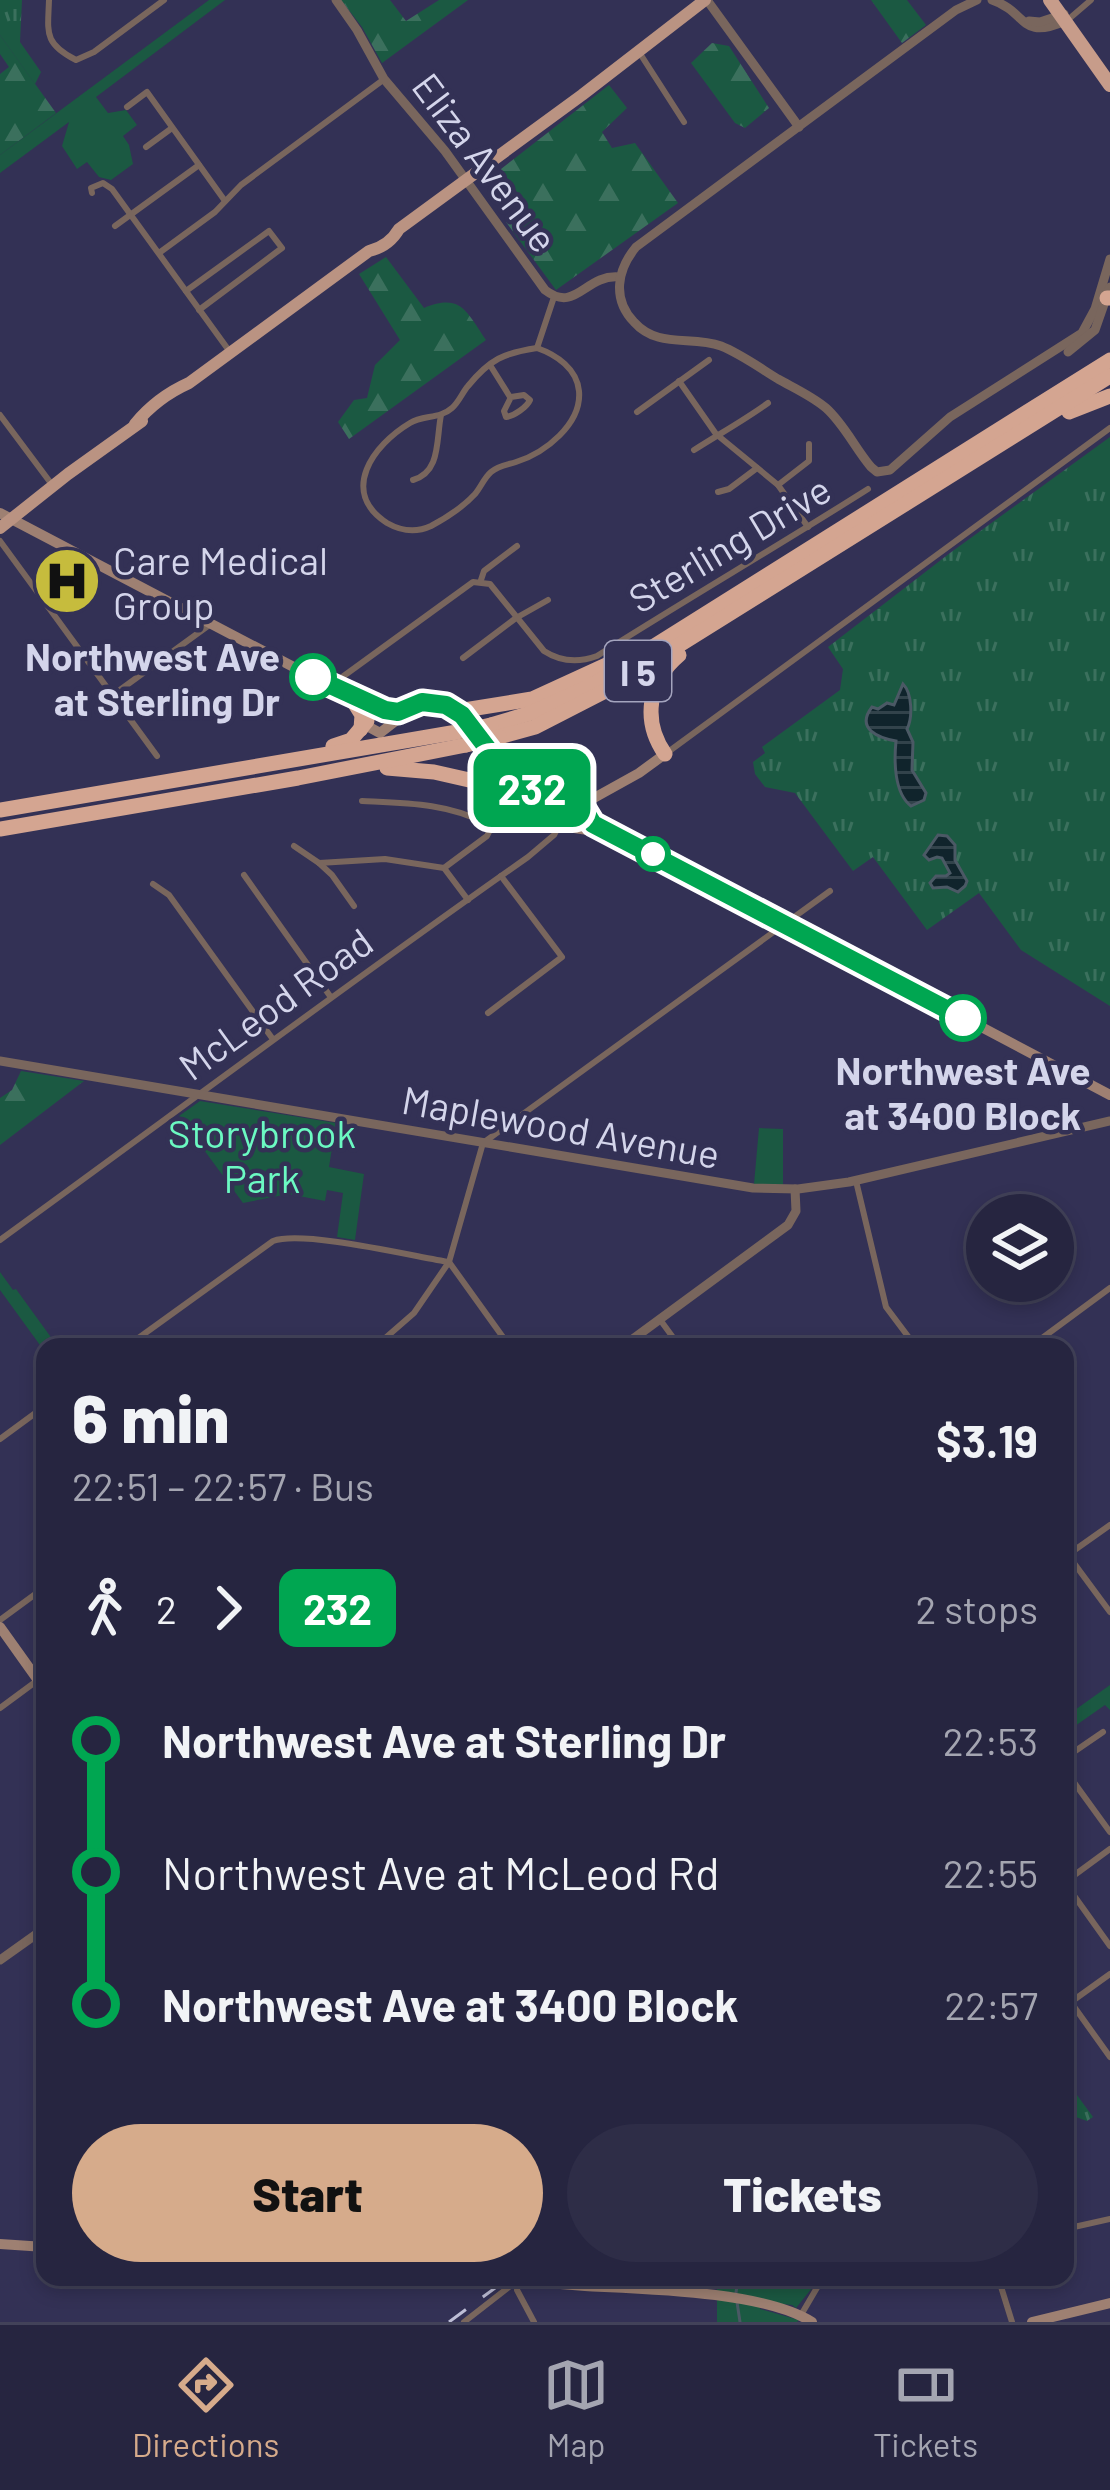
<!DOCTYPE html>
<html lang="en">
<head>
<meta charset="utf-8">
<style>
  body { margin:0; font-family:Barlow,sans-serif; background:#2e2d47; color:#f1f3f6; height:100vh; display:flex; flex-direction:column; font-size:45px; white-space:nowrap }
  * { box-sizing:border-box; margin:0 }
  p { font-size:39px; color:#a4a5b1 }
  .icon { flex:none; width:66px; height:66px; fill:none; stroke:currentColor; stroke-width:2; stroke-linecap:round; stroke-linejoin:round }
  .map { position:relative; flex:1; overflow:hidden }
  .side { position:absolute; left:36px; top:1338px; width:1038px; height:948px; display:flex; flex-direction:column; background:#262540; border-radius:24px; box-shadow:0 6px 18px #0003,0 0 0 3px #424259 }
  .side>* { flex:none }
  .badge { padding:0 24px; border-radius:18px; font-size:42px; line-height:78px }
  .buttons { position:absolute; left:966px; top:1194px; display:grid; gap:24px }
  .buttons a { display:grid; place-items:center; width:108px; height:108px; border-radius:50%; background:#262540; box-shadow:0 6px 18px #0003,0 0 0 3px #424259; font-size:60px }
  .map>.badge { position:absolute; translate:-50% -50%; box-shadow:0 0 0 6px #fff }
  .legs { display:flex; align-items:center; gap:18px; height:132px; padding:0 36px; font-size:39px }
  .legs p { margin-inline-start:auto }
  .headline { display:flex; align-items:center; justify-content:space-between; height:204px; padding:0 36px }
  h1 { font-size:66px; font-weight:800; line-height:90px }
  .cta { display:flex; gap:24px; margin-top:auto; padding:24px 36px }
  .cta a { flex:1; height:138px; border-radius:72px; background:#d6ab8b; color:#111; font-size:48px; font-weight:800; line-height:138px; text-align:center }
  .cta a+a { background:#2e2d47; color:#f1f3f6 }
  ul { padding:0 36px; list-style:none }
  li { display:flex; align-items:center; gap:42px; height:132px; font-size:45px }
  li i { display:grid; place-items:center; width:18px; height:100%; margin:0 15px; background:currentColor }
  li i::after { content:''; width:30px; height:30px; margin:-15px; border:9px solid; border-radius:50%; background:#262540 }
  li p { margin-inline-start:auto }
  li:first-child i { background:linear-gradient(#0000 50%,currentColor 0) }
  li:last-child i { background:linear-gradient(currentColor 50%,#0000 0) }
  .menu { display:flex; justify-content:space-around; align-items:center; height:168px; border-top:3px solid #424259; background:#262540; font-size:33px; color:#a4a5b1 }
  .menu a { display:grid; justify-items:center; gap:6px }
  .menu .current { color:#d6ab8b }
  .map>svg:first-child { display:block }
</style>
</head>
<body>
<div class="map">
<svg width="1110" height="2322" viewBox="0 0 1110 2322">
  <defs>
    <pattern id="grass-tufts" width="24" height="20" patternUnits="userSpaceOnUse" patternTransform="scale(3)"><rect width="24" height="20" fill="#1b5942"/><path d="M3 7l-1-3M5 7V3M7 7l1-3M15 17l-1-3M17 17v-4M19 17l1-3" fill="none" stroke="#3b705d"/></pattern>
    <pattern id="forest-firs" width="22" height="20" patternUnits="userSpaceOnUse" patternTransform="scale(3)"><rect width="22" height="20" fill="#1b5942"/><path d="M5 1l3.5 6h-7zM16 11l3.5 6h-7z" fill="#3b705d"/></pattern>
    <pattern id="water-rules" width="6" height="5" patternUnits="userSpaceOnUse" patternTransform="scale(3)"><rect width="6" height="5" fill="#10242c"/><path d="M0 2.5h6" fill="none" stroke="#32434b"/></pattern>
  </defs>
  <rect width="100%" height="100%" fill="#333155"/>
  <g fill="url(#grass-tufts)">
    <polygon points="0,0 22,0 20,42 41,72 35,84 0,35"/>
    <polygon points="1110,437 1110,1006 1021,950 979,893 927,930 873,857 853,871 795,793 765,787 755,774 753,762 765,753 762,747 840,690 843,669 828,647 950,553"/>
    <polygon points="1065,2080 1066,2080 1093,2117 1087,2121 1076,2117 1065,2122"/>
  </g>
  <g fill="url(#forest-firs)">
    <polygon points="341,0 390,0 406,21 439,0 468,0 382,63 362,27"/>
    <polygon points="871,0 907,0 926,25 902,43"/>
    <polygon points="0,35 56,113 0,155 0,74 9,67 0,54"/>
    <polygon points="712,43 729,46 769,108 745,128 735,123 691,63"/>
    <polygon points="609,85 627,108 602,132 612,148 635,143 678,203 556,290 506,222 524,202 501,169"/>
    <path d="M386 257 424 308C461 293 466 311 486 340L349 439 338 422 354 400 367 398 375 365 400 340 359 274Z"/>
    <polygon points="21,1071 84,1081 0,1145 0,1098 12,1090"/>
  </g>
  <g fill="#1b5942">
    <polygon points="209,0 225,0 96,97 108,113 126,110 137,125 123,136 129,145 133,164 111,180 99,177 87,162 77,169 62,146 69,122 0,173 0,155"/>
    <polygon points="200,1101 336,1123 329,1167 364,1174 355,1240 337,1237 343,1193 327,1190 325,1201 288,1194 243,1203 179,1116"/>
    <polygon points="759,1128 783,1129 783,1185 754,1184"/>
    <polygon points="0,1272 13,1290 16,1289 58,1347 45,1347 45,1352 0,1290"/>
    <polygon points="1110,1685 1110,1710 1105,1705 1065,1733 1065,1717"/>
    <polygon points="674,2277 821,2277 796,2308 792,2305 761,2302 760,2309 799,2320 797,2322 717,2322 717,2288 682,2285"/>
  </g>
  <g fill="url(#water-rules)" stroke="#4b5965" stroke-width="3">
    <path d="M903 684C912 693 913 717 907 729L913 742 912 770 926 793 924 800 911 806C894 793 894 761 896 741 879 738 855 729 872 707L878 709 887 703 894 705Z"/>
    <polygon points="938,835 947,836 955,845 955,860 967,881 965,886 958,892 947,887 933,888 930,883 936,876 946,876 950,873 942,858 937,857 929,860 924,855"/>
  </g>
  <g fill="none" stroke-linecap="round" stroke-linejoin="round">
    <g stroke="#4b5965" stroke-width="3">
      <polyline points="736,2293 738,2277"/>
      <polyline points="737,2302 740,2322"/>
    </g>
    <g stroke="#79665d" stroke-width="6">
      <path d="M49 0C48 32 43 43 76 60L94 52 164 0"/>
      <polyline points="1070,18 1091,0"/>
      <polyline points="639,52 684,122"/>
      <polyline points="127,107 147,92 225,201"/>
      <polyline points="146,147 172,128"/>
      <polyline points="92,193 91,188 103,183 112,189 230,352"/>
      <polyline points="115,226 199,165"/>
      <polyline points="159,253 215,212 241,185 383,80"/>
      <polyline points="186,291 269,231 282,248 199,310"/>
      <path d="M537 348C557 355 577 369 579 391 582 424 545 453 516 462 507 465 499 465 491 472 484 478 481 487 475 494 463 507 446 518 431 526 416 533 401 531 387 523 339 492 373 445 410 423 423 415 440 419 452 408 459 402 462 393 468 386 490 359 504 353 537 348Z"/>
      <polyline points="537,348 554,297"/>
      <polyline points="490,365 510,397"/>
      <polyline points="679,381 716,434 778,485 808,527"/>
      <path d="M524 395 530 400C527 407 514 416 506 417L504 411 511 397Z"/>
      <polyline points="637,412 709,360"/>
      <polyline points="0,415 50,482"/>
      <path d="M694 450C719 434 743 421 768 403"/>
      <path d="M413 480C441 472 436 440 441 415"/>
      <polyline points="778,485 809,461 809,444"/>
      <polyline points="718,492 729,489 757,468"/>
      <polyline points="0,541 157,756"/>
      <polyline points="481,580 484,571 517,546"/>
      <polyline points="463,658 516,618 548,600"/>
      <path d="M334 683 473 582 490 584 544 651C561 662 578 663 597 656 687 599 778 546 868 489"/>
      <polyline points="113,695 212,623"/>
      <polyline points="668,752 1110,428"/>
      <path d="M362 801C404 803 449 803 487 824L490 830 487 836 444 868"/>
      <polyline points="294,846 319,863 385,859 444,868 468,900"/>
      <polyline points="319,863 332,875 354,906"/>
      <polyline points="244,875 330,996"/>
      <polyline points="153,884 169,895 272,1038"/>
      <polyline points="488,1013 562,957 501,876"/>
      <polyline points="856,1181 886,1307 916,1347"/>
      <path d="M0 1240C176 1112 350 982 528 857L554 835 562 820"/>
      <polyline points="661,1321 680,1347"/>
      <path d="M126 1347 273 1241C303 1230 412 1256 449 1262L510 1347"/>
      <polyline points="375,1347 414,1313 449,1262 483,1143 830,891"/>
      <polyline points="1030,1347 1110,1288"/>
      <polyline points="0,1439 45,1406"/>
      <polyline points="1065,1551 1110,1612"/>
      <polyline points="1069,1554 1110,1525"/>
      <polyline points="0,1620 45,1587"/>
      <polyline points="0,1708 38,1680"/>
      <polyline points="1065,1758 1103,1732"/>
      <polyline points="1065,1770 1110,1832"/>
      <polyline points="1065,1882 1110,1849"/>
      <polyline points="1065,1883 1110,1946"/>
      <polyline points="1065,1994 1110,2057"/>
      <polyline points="1071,2002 1110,1974"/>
      <polyline points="1065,2229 1110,2219"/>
      <polyline points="998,2277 1012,2322"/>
      <polyline points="801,2315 818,2286 851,2277"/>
      <polyline points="464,2322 518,2280 517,2290 534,2322"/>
    </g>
    <g stroke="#79665d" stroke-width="9">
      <path d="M336 0 357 30 384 79 445 151 545 290C576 314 585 274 619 277"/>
      <polyline points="707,0 799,127"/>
      <path d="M977 0 956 10 636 247C617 270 612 299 634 322 658 349 691 335 721 346 741 354 760 368 778 379 794 388 812 396 826 408 844 424 855 448 871 467L877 472 890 470 950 417 1082 333 1095 309 1110 259"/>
      <path d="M992 0C1028 12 1019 41 1065 21"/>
      <polyline points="1029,21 1040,22 1064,14"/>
      <polyline points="1068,352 1095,330 1110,287"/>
      <polyline points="0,1061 753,1188 798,1189 849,1182 1110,1121"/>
      <polyline points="622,1347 788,1225 796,1211 795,1189"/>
      <polyline points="0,1960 45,1928"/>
    </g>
    <g stroke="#9e8072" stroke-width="10">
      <polyline points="0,513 305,673 381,709 398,711 414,704 430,701 458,711 515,783 551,802 562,815"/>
      <polyline points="368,717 369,727 380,733 407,712"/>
      <polyline points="552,798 571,804 585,803 639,773 665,754"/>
      <polyline points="563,810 562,819 568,827 601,832"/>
      <polyline points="587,818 598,827 607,829 1110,1095"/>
      <polyline points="0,1627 45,1690"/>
      <polyline points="0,2244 45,2247"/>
      <path d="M475 2277C512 2280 548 2283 585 2286 645 2289 763 2291 812 2322"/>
      <polyline points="1032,2322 1110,2303"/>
    </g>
    <g stroke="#ba9382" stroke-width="12">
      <path d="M135 424C149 407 169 392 189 383L369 251C382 248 392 241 399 229L582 95 705 0"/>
      <polyline points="0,528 68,474 142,421"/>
    </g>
    <polyline stroke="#c79c8a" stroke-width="14" points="1050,0 1110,85"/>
    <g stroke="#d4a591" stroke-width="15">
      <polyline points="1107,298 1110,298"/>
      <polyline points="1069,412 1110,396"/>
      <polyline points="352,699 362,715 361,729"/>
      <polyline points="458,711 532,699 617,660"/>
      <polyline points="491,725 531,713 592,685 1110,360"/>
      <polyline points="499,737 535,727 609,689 1110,376"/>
      <polyline points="333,746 351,740 367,721"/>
      <path d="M665 754C642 721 648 681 679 655"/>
      <polyline points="387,768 434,772 531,794"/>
      <polyline points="0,810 457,732"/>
      <polyline points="0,829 298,778 466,745"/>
    </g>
    <polyline stroke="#bebed6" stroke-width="3" stroke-dasharray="21 21" stroke-linecap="butt" points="449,2322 510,2277"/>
    <g stroke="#d4a591" stroke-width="15">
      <polyline points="457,732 491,725"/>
      <polyline points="466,745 499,737"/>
    </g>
  </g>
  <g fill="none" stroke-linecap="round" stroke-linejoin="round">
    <defs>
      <polyline id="line-1" points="313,677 385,710 398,712 422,702 446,705 462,715 510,778 553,799 582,806 593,824 963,1018"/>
    </defs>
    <use href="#line-1" stroke="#fff" stroke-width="27"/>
    <use href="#line-1" stroke="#00a651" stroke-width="18"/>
  </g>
  <defs>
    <symbol id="hospital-disc" viewBox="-11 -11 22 22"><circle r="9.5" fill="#c6bc3d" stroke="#333155"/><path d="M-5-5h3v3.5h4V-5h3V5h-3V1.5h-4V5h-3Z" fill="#111"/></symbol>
  </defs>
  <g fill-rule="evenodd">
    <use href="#hospital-disc" x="29" y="543" width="76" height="76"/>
  </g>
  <g fill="#fff" stroke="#00a651" stroke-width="6">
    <circle cx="313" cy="677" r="21"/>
    <circle cx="653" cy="854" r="15"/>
    <circle cx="963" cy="1018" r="21"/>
  </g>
  <g text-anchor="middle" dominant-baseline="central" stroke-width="9" stroke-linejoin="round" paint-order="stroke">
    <rect fill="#333155" stroke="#a4a4be" stroke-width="3" x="605" y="641" width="66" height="60" rx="9"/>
    <g font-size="36" font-weight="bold" fill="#d4d5eb">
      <text x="638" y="671">I 5</text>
    </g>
    <g font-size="39" fill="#d4d5eb" stroke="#333155">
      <text transform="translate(486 162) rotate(53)">Eliza Avenue</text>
      <text transform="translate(729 543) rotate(-31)">Sterling Drive</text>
      <text transform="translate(275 1003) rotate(-36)">McLeod Road</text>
      <text transform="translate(561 1126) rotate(10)">Maplewood Avenue</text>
    </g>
    <g font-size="39" fill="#d4d5eb" stroke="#333155" text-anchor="start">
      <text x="113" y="559">Care Medical<tspan x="113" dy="45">Group</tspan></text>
    </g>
    <g font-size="39" font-weight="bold" fill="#d4d5eb" stroke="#333155" text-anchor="end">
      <text x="280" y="655">Northwest Ave<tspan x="280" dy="45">at Sterling Dr</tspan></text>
      <text x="963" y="1069" text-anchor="middle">Northwest Ave<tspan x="963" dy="45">at 3400 Block</tspan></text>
    </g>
    <g font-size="39" fill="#6bf9c2" stroke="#333155">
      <text x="262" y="1132">Storybrook<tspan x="262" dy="45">Park</tspan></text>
    </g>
  </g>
</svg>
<div class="buttons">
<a><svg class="icon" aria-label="layers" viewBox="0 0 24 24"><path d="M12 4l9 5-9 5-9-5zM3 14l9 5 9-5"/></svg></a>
</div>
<b class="badge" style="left:532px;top:788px;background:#00a651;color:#fff">232</b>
<section class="side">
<div class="headline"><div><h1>6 min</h1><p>22:51 – 22:57 · Bus</p></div><b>$3.19</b></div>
<div class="legs"><svg class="icon" aria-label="walk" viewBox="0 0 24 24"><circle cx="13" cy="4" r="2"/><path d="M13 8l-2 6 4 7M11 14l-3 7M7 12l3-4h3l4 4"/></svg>2<svg class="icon" aria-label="forward" viewBox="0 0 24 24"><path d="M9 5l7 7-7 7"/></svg><b class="badge" style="background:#00a651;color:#fff">232</b><p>2 stops</p></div>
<ul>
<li><i style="color:#00a651"></i><b>Northwest Ave at Sterling Dr</b><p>22:53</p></li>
<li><i style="color:#00a651"></i><span>Northwest Ave at McLeod Rd</span><p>22:55</p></li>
<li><i style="color:#00a651"></i><b>Northwest Ave at 3400 Block</b><p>22:57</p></li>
</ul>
<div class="cta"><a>Start</a><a>Tickets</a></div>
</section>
</div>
<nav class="menu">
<a class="current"><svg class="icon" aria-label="directions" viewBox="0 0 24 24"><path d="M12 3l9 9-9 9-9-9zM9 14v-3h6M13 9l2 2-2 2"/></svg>Directions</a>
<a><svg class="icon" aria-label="map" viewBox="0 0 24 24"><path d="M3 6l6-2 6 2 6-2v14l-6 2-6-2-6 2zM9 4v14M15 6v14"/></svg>Map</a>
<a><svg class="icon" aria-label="tickets" viewBox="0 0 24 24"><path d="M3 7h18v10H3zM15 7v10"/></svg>Tickets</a>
</nav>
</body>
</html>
